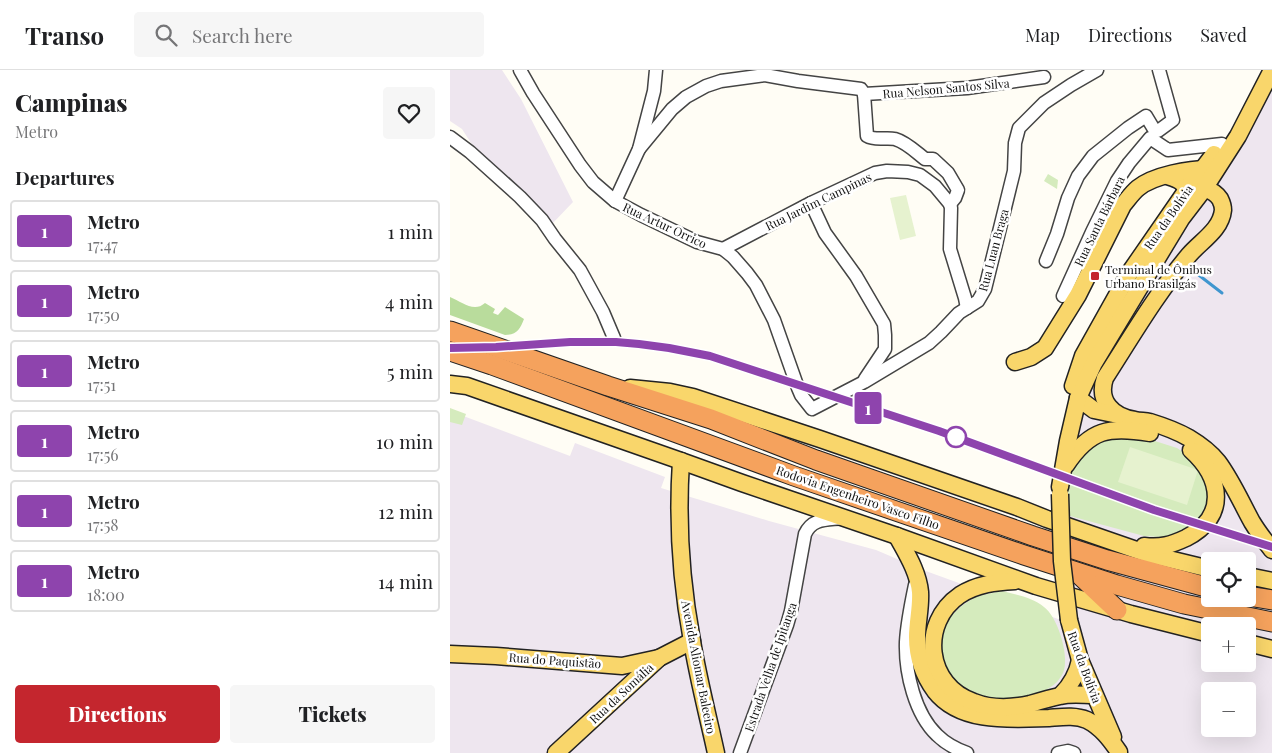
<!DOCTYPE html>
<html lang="en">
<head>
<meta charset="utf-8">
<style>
  body { margin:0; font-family:"Playfair Display",serif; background:#f6f6f6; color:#202124; height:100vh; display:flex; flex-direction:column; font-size:19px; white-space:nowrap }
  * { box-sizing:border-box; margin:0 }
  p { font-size:16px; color:#757577 }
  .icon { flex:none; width:28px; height:28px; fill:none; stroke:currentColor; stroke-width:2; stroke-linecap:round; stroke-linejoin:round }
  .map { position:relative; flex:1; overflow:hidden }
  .sheet { display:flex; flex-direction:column; background:#fff; width:450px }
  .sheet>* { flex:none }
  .badge { padding:0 10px; border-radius:4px; font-size:18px; line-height:32px }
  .controls { position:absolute; left:751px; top:482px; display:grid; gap:10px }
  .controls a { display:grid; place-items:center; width:55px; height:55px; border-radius:5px; background:#fff; box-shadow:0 5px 20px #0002; font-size:25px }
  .map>.badge { position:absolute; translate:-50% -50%; box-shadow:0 0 0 2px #fff }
  h2 { padding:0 15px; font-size:19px; line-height:45px }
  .round { display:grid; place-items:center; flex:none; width:52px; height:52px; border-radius:5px; background:#f6f6f6 }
  .head { display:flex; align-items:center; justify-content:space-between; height:85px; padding:0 15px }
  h1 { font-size:24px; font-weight:800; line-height:38px }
  .button { display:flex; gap:10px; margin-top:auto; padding:10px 15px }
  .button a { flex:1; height:58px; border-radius:5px; background:#c4262e; color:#fff; font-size:20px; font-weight:800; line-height:58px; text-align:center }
  .button a+a { background:#f6f6f6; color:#202124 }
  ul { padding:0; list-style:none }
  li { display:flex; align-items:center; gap:15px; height:62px; margin:0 10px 8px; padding:0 5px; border:2px solid #e0e0e0; border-radius:5px }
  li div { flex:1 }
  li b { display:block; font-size:19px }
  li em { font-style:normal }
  li .badge { min-width:55px; font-weight:700; text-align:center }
  header { display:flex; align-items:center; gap:30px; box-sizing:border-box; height:70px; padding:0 25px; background:#fff; border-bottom:1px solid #e0e0e0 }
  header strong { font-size:24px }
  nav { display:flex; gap:28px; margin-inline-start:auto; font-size:18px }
  .search { width:350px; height:45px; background:#f6f6f6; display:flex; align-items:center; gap:12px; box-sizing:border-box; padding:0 18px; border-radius:5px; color:#757577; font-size:19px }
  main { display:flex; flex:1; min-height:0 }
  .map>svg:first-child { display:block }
</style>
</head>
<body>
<header>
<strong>Transo</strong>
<div class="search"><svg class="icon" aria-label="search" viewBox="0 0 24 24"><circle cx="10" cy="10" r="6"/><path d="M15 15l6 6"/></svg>Search here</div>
<nav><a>Map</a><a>Directions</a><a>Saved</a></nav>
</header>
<main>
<section class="sheet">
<div class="head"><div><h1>Campinas</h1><p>Metro</p></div><a class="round"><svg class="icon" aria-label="heart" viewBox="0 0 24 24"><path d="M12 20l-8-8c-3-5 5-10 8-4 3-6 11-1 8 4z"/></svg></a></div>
<h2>Departures</h2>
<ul>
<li><span class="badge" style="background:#8e44ad;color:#fff">1</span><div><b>Metro</b><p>17:47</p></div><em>1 min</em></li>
<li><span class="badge" style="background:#8e44ad;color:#fff">1</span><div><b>Metro</b><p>17:50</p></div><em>4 min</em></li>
<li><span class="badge" style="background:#8e44ad;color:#fff">1</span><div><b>Metro</b><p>17:51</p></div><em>5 min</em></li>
<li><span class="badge" style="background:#8e44ad;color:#fff">1</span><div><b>Metro</b><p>17:56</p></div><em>10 min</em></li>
<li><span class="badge" style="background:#8e44ad;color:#fff">1</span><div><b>Metro</b><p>17:58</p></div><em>12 min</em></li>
<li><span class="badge" style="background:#8e44ad;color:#fff">1</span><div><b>Metro</b><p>18:00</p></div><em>14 min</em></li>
</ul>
<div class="button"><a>Directions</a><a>Tickets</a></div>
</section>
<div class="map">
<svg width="822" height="683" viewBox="0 0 822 683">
  <rect width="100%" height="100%" fill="#fffdf5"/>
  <g fill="#eee6ef" fill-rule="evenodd">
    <polygon points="0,0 52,0 71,29 123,132 102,154 21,73 12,59 0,51"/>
    <path d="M822 18V683H0V341L120 386 125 373 215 407 211 418 319 451 426 480 473 500 608 549 628 551 619 470 617 434V404L640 300 785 79ZM760 491H798V529H760ZM760 556H798V594H760ZM760 621H798V659H760Z"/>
  </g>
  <g fill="#d5ebbd">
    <polygon points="598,104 608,110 607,119 594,111"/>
    <polygon points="0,338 16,344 12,355 0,352"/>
    <path d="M689 366 727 378 743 389 757 413 758 430 750 447 735 461 719 467H710L694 466 620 446C618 429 615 402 626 388 632 381 639 375 646 369Z"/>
    <path d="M552 521C567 525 582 527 594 537 607 547 616 577 615 592 615 601 612 606 607 612 599 620 587 624 576 627 553 632 528 630 508 616 500 610 494 600 492 591 491 586 489 581 489 576 489 572 490 568 491 565 496 548 510 535 526 527 534 524 544 523 552 521Z"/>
  </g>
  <path fill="#b9dc9c" d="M0 227C12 232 24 243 35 233L45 239 43 243 48 245 55 237 74 249C70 259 67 265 55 265L0 245Z"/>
  <g fill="#e6f2cf">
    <polygon points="456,125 466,166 450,170 440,128"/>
    <polygon points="680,377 748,400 737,435 668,412"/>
  </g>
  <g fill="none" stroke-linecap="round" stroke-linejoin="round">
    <polyline stroke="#3f96cf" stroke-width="3" points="737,196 772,223"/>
    <defs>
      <g id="minor">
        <polyline points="70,0 83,23 130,95 143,112 165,131 191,145 247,172 273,179 283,187 297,203 306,215 324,250 348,318 351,325 362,339 414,312 479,273 491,262 509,243 528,231 535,219 564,101 565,73 569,58 594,33 621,15 647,0"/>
        <polyline points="414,24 517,18 594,7"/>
        <path d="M414 24 417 66C425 71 436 67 445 69 456 72 466 82 475 89H483L498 103 508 120 505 128 500 134"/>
        <polyline points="0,67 20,82 70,127 92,150 105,169 130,200 153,242 164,268"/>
        <polyline points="189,79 222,39 236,27 256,16 271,11 315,5 348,11 411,19 414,24"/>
        <polyline points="165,131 189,79 204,21 206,0"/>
        <polyline points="361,133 375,163 406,206 434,254 435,265 435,279 415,309"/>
        <polyline points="273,179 361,133 425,103 437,101 458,102 470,105 485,116 500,134 501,138 500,179 515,228 517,238"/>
        <polyline points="596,191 607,164 618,128 628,106 643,86 678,58 696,46 705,61 708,61 723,50 709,0"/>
        <polyline points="613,226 642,162 667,111 679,93 700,68 718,80 772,74"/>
        <path d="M465 515C461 534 457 553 456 572 455 603 465 644 487 665 496 674 506 679 517 683"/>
        <path d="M290 683 337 555 341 541 355 464C362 448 377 450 392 448"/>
        <polyline points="608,683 618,681 624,683"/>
      </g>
      <g id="major">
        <path d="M717 106C726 109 735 111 736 121 750 119 761 116 770 129 772 133 773 136 773 140 771 160 751 171 739 185 707 223 682 266 655 308 647 331 663 347 685 350 690 351 695 351 700 352 713 356 727 361 739 368 749 374 760 382 768 392 782 411 791 432 802 452 808 462 815 471 822 480"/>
        <path d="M565 292 581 287 595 278 628 225 673 135C678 129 682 123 688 118 704 105 739 99 759 99"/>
        <polyline points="0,314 17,316 231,391 292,413 447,466 586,516 681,544 760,564"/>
        <polyline points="623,316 633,286 680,202 736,121 764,84"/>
        <polyline points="180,318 220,322 243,327 370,369 567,437 597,449 698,484 760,499"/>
        <polyline points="628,328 644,340 668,345"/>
        <path d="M231 391C227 451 231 512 242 571 248 608 258 646 266 683"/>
        <path d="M616 395C640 359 659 356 700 363"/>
        <polyline points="610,417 618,371 628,328 644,293 731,149 754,119 788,66 822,0"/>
        <path d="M447 466C456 483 468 501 470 522 471 537 467 552 467 567 467 587 474 606 485 621 511 654 562 649 599 648 612 647 625 645 637 650 651 657 660 669 669 682"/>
        <path d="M694 476C711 478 721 475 736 468 778 447 772 408 741 380"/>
        <polyline points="798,506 822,511"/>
        <path d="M565 511C546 512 527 514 510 525 469 553 476 616 524 632 542 639 562 638 580 634 590 631 600 628 610 626 621 623 633 625 644 625"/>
        <polyline points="619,550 630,590 663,667"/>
        <polyline points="798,573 822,579"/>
        <polyline points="0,584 46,586 172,596 209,588"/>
        <path d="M611 625C621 615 627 605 630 590"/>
        <polyline points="106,683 209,588 242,571"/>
      </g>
      <g id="highway">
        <polyline points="0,261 158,316 261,349 366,390 583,466 657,490 760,518"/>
        <polyline points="0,281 42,295 344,406 574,485 667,515 734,534 822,552"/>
        <polyline points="631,506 667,540"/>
        <polyline points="798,526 822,530"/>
      </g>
    </defs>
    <use href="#minor" stroke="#444" stroke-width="15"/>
    <use href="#major" stroke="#222" stroke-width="19"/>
    <use href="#highway" stroke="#222" stroke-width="21"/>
    <use href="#minor" stroke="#fff" stroke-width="12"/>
    <use href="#major" stroke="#f9d66b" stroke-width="16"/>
    <use href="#highway" stroke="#f5a25d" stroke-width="19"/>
    <defs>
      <path id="rail" d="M0 278C55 279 110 271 165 272 200 273 236 281 270 289L489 361 704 440 822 477"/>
    </defs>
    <use href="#rail" stroke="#c4262e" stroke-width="5"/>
    <use href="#rail" stroke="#fff" stroke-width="3" stroke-dasharray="9" stroke-linecap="butt"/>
    <defs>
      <polyline id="major-bridge" points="610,424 612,491 619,550"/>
    </defs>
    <use href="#major-bridge" stroke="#222" stroke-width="19" stroke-linecap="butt"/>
    <use href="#major-bridge" stroke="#f9d66b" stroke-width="16"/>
  </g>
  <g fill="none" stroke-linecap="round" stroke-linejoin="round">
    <defs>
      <polyline id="line" points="0,278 46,277 120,272 166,272 189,274 219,278 260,286 489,361 704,440 822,477"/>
    </defs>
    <use href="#line" stroke="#fff" stroke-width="11"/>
    <use href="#line" stroke="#8e44ad" stroke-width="8"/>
  </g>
  <rect fill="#c4262e" stroke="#fff" stroke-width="2" x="640" y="201" width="10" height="10" rx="2.5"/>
  <circle fill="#fff" stroke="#8e44ad" stroke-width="2.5" cx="506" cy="367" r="10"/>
  <g text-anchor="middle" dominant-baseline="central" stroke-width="5" stroke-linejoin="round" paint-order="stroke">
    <g font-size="12" fill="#111" stroke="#fff">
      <text transform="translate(496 18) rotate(-5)">Rua Nelson Santos Silva</text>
      <text transform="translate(368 131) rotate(-26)">Rua Jardim Campinas</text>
      <text transform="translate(718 147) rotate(-55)">Rua da Bolívia</text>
      <text transform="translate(649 151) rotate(-64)">Rua Santa Bárbara</text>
      <text transform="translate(215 155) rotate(25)">Rua Artur Orrico</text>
      <text transform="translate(543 180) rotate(-75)">Rua Luan Braga</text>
      <text transform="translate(408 427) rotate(19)">Rodovia Engenheiro Vasco Filho</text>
      <text transform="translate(105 590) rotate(4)">Rua do Paquistão</text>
      <text transform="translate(249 597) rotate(79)">Avenida Aliomar Baleeiro</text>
      <text transform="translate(320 597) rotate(-71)">Estrada Velha de Ipitanga</text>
      <text transform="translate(635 597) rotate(70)">Rua da Bolívia</text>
      <text transform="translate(171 623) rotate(-43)">Rua da Somália</text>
    </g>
    <g font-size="12" fill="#111" stroke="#fff" text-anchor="start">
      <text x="655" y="199">Terminal de Ônibus<tspan x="655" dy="14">Urbano Brasilgás</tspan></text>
    </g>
  </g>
</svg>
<div class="controls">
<a><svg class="icon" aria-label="locate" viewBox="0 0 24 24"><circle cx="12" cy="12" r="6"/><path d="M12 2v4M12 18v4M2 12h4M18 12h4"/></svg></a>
<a>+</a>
<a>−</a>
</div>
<b class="badge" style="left:418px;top:338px;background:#8e44ad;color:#fff">1</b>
</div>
</main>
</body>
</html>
